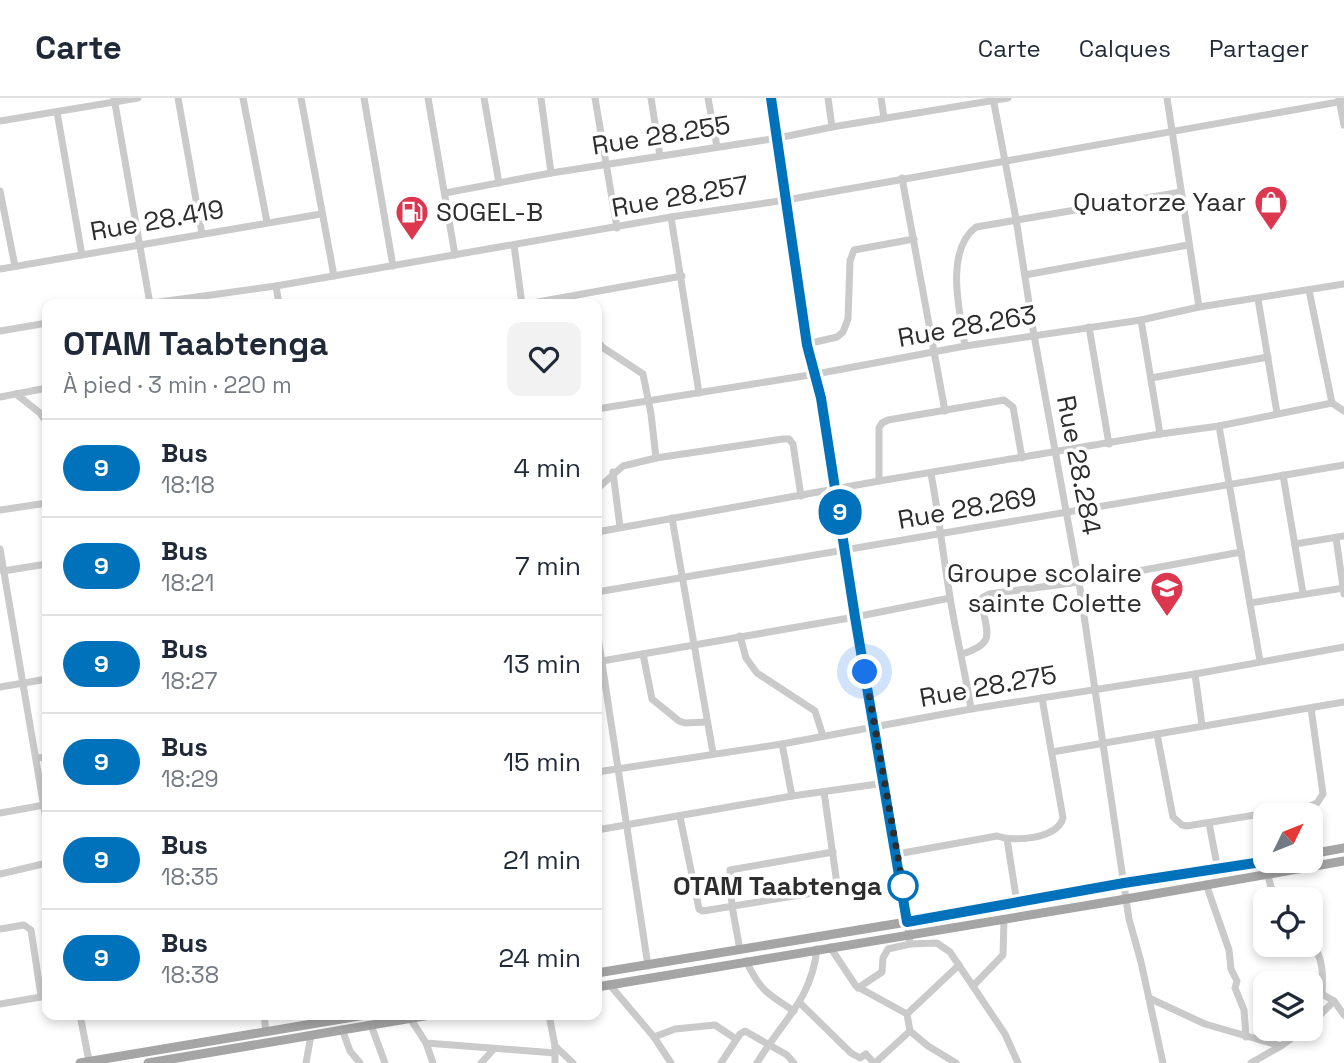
<!DOCTYPE html>
<html lang="fr">
<head>
<meta charset="utf-8">
<style>
  body { margin:0; font-family:"Space Grotesk",sans-serif; background:#f2f2f3; color:#1f2937; height:100vh; display:flex; flex-direction:column; font-size:26px; white-space:nowrap }
  * { box-sizing:border-box; margin:0 }
  p { font-size:23px; color:#747a83 }
  .icon { flex:none; width:38px; height:38px; fill:none; stroke:currentColor; stroke-width:2; stroke-linecap:round; stroke-linejoin:round }
  .map { position:relative; flex:1; overflow:hidden }
  .sheet { position:absolute; left:42px; top:201px; width:560px; height:721px; display:flex; flex-direction:column; background:#fff; border-radius:14px; box-shadow:0 4px 10px #0003 }
  .sheet>* { flex:none }
  .badge { padding:0 14px; border-radius:23px; font-size:24px; line-height:46px }
  .needle { width:46px; rotate:47deg }
  .buttons { position:absolute; left:1253px; top:705px; display:grid; gap:14px }
  .buttons a { display:grid; place-items:center; width:70px; height:70px; border-radius:14px; background:#fff; box-shadow:0 4px 10px #0003; font-size:35px }
  .you { position:absolute; width:35px; height:35px; margin:-18px; border:5px solid #fff; border-radius:50%; background:#1a73e8; box-shadow:0 0 0 10px #1a73e833 }
  .map>.badge { position:absolute; translate:-50% -50%; box-shadow:0 0 0 4px #fff }
  .round { display:grid; place-items:center; flex:none; width:74px; height:74px; border-radius:14px; background:#f2f2f3 }
  .head { display:flex; align-items:center; justify-content:space-between; height:119px; padding:0 21px }
  h1 { font-size:33px; font-weight:600; line-height:52px }
  ul { padding:0; list-style:none }
  li { display:flex; align-items:center; gap:21px; height:98px; padding:0 21px; border-top:2px solid #e0e1e3 }
  li div { flex:1 }
  li b { display:block; font-size:26px }
  li em { font-style:normal }
  li .badge { min-width:77px; font-weight:700; text-align:center }
  header { display:flex; align-items:center; gap:42px; box-sizing:border-box; height:98px; padding:0 35px; background:#fff; border-bottom:2px solid #e0e1e3 }
  header strong { font-size:33px }
  nav { display:flex; gap:38px; margin-inline-start:auto; font-size:24px }
  .map>svg:first-child { display:block }
</style>
</head>
<body>
<header>
<strong>Carte</strong>
<nav><a>Carte</a><a>Calques</a><a>Partager</a></nav>
</header>
<div class="map">
<svg width="1344" height="965" viewBox="0 0 1344 965">
  <rect width="100%" height="100%" fill="#fff"/>
  <g fill="none" stroke-linecap="round" stroke-linejoin="round">
    <g stroke="#cacaca" stroke-width="7">
      <polyline points="114,0 150,206"/>
      <polyline points="178,0 202,136"/>
      <polyline points="243,0 267,124"/>
      <polyline points="301,0 334,178"/>
      <polyline points="364,0 393,168"/>
      <polyline points="428,0 455,157"/>
      <polyline points="484,0 499,85"/>
      <polyline points="541,0 551,75"/>
      <polyline points="595,0 617,130"/>
      <polyline points="651,0 660,58"/>
      <polyline points="708,0 717,49"/>
      <polyline points="771,0 807,246 821,300 855,519 903,789 910,846 937,845 950,854 1005,936 1018,965"/>
      <polyline points="828,0 832,29"/>
      <polyline points="881,0 884,20"/>
      <polyline points="993,0 1016,121 1034,237 1079,484 1129,821 1141,864 1163,965"/>
      <polyline points="1167,0 1199,209"/>
      <polyline points="1339,1 1344,27"/>
      <polyline points="57,14 82,157"/>
      <polyline points="0,23 138,0"/>
      <polyline points="902,80 945,313"/>
      <polyline points="0,93 15,168"/>
      <polyline points="445,95 551,75 778,40 832,29 1008,0"/>
      <polyline points="671,119 699,295"/>
      <polyline points="514,147 522,206"/>
      <polyline points="0,171 321,116"/>
      <polyline points="1025,177 1188,147"/>
      <polyline points="276,188 279,206"/>
      <polyline points="1309,192 1332,305 1344,313"/>
      <polyline points="1258,201 1277,315"/>
      <polyline points="145,206 276,188 671,119 786,102 1344,3"/>
      <polyline points="527,206 682,178"/>
      <polyline points="1141,222 1160,336"/>
      <polyline points="1089,229 1109,346"/>
      <polyline points="0,233 47,225"/>
      <polyline points="597,242 602,249 643,276 651,316 656,360"/>
      <polyline points="807,246 837,239 843,234 848,221 850,163 854,152 914,141"/>
      <path d="M965 248C960 215 944 153 976 129L1181 94"/>
      <polyline points="1151,280 1268,259"/>
      <polyline points="16,296 40,315 47,325"/>
      <polyline points="0,299 47,290"/>
      <polyline points="597,311 816,276 965,248 1141,222 1199,209 1344,186"/>
      <polyline points="1219,328 1260,563"/>
      <polyline points="613,374 620,429"/>
      <path d="M931 376C939 417 943 458 950 499 956 537 965 573 971 611"/>
      <polyline points="1283,377 1303,495"/>
      <polyline points="879,383 879,330 882,325 888,322 1004,302 1013,309 1022,360"/>
      <polyline points="597,391 623,368 656,360 783,341 789,341 793,346 801,398"/>
      <polyline points="0,412 47,405"/>
      <polyline points="672,420 713,655"/>
      <polyline points="597,434 879,383 1160,336 1219,328 1332,305"/>
      <polyline points="1336,440 1344,496"/>
      <polyline points="1295,446 1344,438"/>
      <polyline points="0,451 47,727"/>
      <polyline points="3,473 47,466"/>
      <polyline points="597,494 1344,367"/>
      <polyline points="1250,505 1344,490"/>
      <polyline points="597,532 648,868"/>
      <polyline points="740,538 746,560 757,575 815,613 823,638"/>
      <polyline points="643,556 652,601 679,623 685,625 706,624"/>
      <path d="M962 556C1001 544 983 532 982 500L989 496 1079 484 1241 454"/>
      <polyline points="602,563 855,519 950,500"/>
      <polyline points="1195,576 1202,627"/>
      <polyline points="0,589 47,581"/>
      <polyline points="1157,636 1173,719 1182,727 1187,728 1311,708 1317,705 1323,696 1311,610"/>
      <polyline points="782,646 792,698"/>
      <polyline points="1052,654 1344,604"/>
      <polyline points="37,660 47,659"/>
      <polyline points="597,674 782,646 971,611 1195,576 1344,549"/>
      <polyline points="0,715 44,707"/>
      <polyline points="680,719 699,811 703,813 831,792 837,786 824,694"/>
      <polyline points="1209,725 1218,772"/>
      <polyline points="597,732 792,698 885,685"/>
      <polyline points="1007,741 1017,805"/>
      <path d="M897 756 997 738C1015 744 1057 741 1063 720L1042 600"/>
      <polyline points="1267,775 1275,802"/>
      <polyline points="0,776 47,765"/>
      <polyline points="1206,786 1229,852 1231,871 1237,883 1235,890 1244,912 1246,939"/>
      <polyline points="0,831 24,827 31,832 41,898"/>
      <path d="M1311 845C1324 859 1323 879 1322 896L1334 903 1344 917"/>
      <polyline points="830,849 856,888 907,916"/>
      <polyline points="740,852 732,808 730,772 833,754"/>
      <path d="M746 863C760 892 767 896 794 913"/>
      <polyline points="609,886 654,939 671,965"/>
      <polyline points="973,888 1003,857 1004,821"/>
      <polyline points="858,890 882,874 883,860 888,851 910,846"/>
      <polyline points="1149,900 1205,926 1281,948 1305,931"/>
      <polyline points="800,905 851,955 860,960 866,956 874,965"/>
      <polyline points="0,906 47,898"/>
      <polyline points="80,917 89,963"/>
      <polyline points="264,917 266,934"/>
      <polyline points="549,917 555,948 555,965"/>
      <polyline points="410,920 426,945 555,955"/>
      <polyline points="1311,926 1334,903"/>
      <polyline points="371,927 385,965"/>
      <polyline points="342,931 350,953 360,965"/>
      <polyline points="910,933 907,916 959,867"/>
      <polyline points="654,939 675,931 715,927 736,941"/>
      <polyline points="426,945 433,965"/>
      <polyline points="555,948 573,965"/>
      <polyline points="306,965 311,937"/>
      <polyline points="481,965 493,952"/>
      <polyline points="721,965 740,936 745,933 787,957 794,965"/>
      <path d="M757 965C782 923 811 903 817 851"/>
      <polyline points="875,965 910,933 928,948 956,965"/>
      <polyline points="1251,965 1281,948"/>
    </g>
    <g stroke="#a5a5a5" stroke-width="9">
      <polyline points="1311,756 1344,750"/>
      <polyline points="597,875 907,824 1124,785 1268,763"/>
      <polyline points="597,889 1126,801 1344,763"/>
      <polyline points="80,965 365,917"/>
      <polyline points="148,965 430,917"/>
    </g>
  </g>
  <g fill="none" stroke-linecap="round" stroke-linejoin="round">
    <defs>
      <polyline id="line" points="771,0 807,247 821,300 855,519 907,824 1124,785 1268,763"/>
    </defs>
    <use href="#line" stroke="#fff" stroke-width="16"/>
    <use href="#line" stroke="#0072bc" stroke-width="10"/>
    <polyline stroke="#2d2d2d" stroke-width="7" stroke-dasharray="0 12.6" points="865,574 903,788"/>
  </g>
  <defs>
    <symbol id="shop-pin" viewBox="-11 -11 22 30"><path d="M0 17L-7.5 6A9.5 9.5 0 1 1 7.5 6Z" fill="#dd364f" stroke="#fff"/><path d="M-5-2.5h2.3a2.7 3.5 0 0 1 5.4 0H5L5.5 6h-11ZM-1.5-2.5h3a1.5 2.3 0 0 0-3 0Z" fill="#fff"/></symbol>
    <symbol id="fuel-pin" viewBox="-11 -11 22 30"><path d="M0 17L-7.5 6A9.5 9.5 0 1 1 7.5 6Z" fill="#dd364f" stroke="#fff"/><path d="M-5.5-6h7V0h2V4h1.3V-2.5L3-4.5l.8-.8L6-3V5H2.5V1h-1V6h-7ZM-4.2-4.7v3.2H.2V-4.7Z" fill="#fff"/></symbol>
    <symbol id="school-pin" viewBox="-11 -11 22 30"><path d="M0 17L-7.5 6A9.5 9.5 0 1 1 7.5 6Z" fill="#dd364f" stroke="#fff"/><path d="M0-5L7-2L0 1L-7-2ZM-4 1L0 2.5L4 1V4Q0 6-4 4Z" fill="#fff"/></symbol>
  </defs>
  <g fill-rule="evenodd">
    <use href="#shop-pin" x="1252" y="85" width="38" height="52"/>
    <use href="#fuel-pin" x="393" y="95" width="38" height="52"/>
    <use href="#school-pin" x="1148" y="471" width="38" height="52"/>
  </g>
  <circle fill="#fff" stroke="#0072bc" stroke-width="3.5" cx="903" cy="788" r="14"/>
  <g text-anchor="middle" dominant-baseline="central" stroke-width="7" stroke-linejoin="round" paint-order="stroke">
    <g font-size="26" fill="#2d2d2d" stroke="#fff">
      <text transform="translate(661 37) rotate(-9)">Rue 28.255</text>
      <text transform="translate(680 98) rotate(-10)">Rue 28.257</text>
      <text transform="translate(157 122) rotate(-10)">Rue 28.419</text>
      <text transform="translate(967 228) rotate(-10)">Rue 28.263</text>
      <text transform="translate(1079 367) rotate(79)">Rue 28.284</text>
      <text transform="translate(967 410) rotate(-10)">Rue 28.269</text>
      <text transform="translate(988 588) rotate(-10)">Rue 28.275</text>
    </g>
    <g font-size="26" fill="#2d2d2d" stroke="#fff" text-anchor="end">
      <text x="1246" y="104">Quatorze Yaar</text>
      <text x="436" y="114" text-anchor="start">SOGEL-B</text>
      <text x="1142" y="475">Groupe scolaire<tspan x="1142" dy="30">sainte Colette</tspan></text>
    </g>
    <g font-size="26" font-weight="bold" fill="#2d2d2d" stroke="#fff" text-anchor="end">
      <text x="882" y="788">OTAM Taabtenga</text>
    </g>
  </g>
</svg>
<div class="buttons">
<a><svg class="needle" viewBox="-14 -14 28 28"><path d="M0-13l5 13h-10z" fill="#e53935"/><path d="M0 13l5-13h-10z" fill="#747a83"/></svg></a>
<a><svg class="icon" aria-label="locate" viewBox="0 0 24 24"><circle cx="12" cy="12" r="6"/><path d="M12 2v4M12 18v4M2 12h4M18 12h4"/></svg></a>
<a><svg class="icon" aria-label="layers" viewBox="0 0 24 24"><path d="M12 4l9 5-9 5-9-5zM3 14l9 5 9-5"/></svg></a>
</div>
<div class="you" style="left:865px;top:574px"></div>
<b class="badge" style="left:840px;top:414px;background:#0072bc;color:#fff">9</b>
<section class="sheet">
<div class="head"><div><h1>OTAM Taabtenga</h1><p>À pied · 3 min · 220 m</p></div><a class="round"><svg class="icon" aria-label="heart" viewBox="0 0 24 24"><path d="M12 20l-8-8c-3-5 5-10 8-4 3-6 11-1 8 4z"/></svg></a></div>
<ul>
<li><span class="badge" style="background:#0072bc;color:#fff">9</span><div><b>Bus</b><p>18:18</p></div><em>4 min</em></li>
<li><span class="badge" style="background:#0072bc;color:#fff">9</span><div><b>Bus</b><p>18:21</p></div><em>7 min</em></li>
<li><span class="badge" style="background:#0072bc;color:#fff">9</span><div><b>Bus</b><p>18:27</p></div><em>13 min</em></li>
<li><span class="badge" style="background:#0072bc;color:#fff">9</span><div><b>Bus</b><p>18:29</p></div><em>15 min</em></li>
<li><span class="badge" style="background:#0072bc;color:#fff">9</span><div><b>Bus</b><p>18:35</p></div><em>21 min</em></li>
<li><span class="badge" style="background:#0072bc;color:#fff">9</span><div><b>Bus</b><p>18:38</p></div><em>24 min</em></li>
</ul>
</section>
</div>
</body>
</html>
